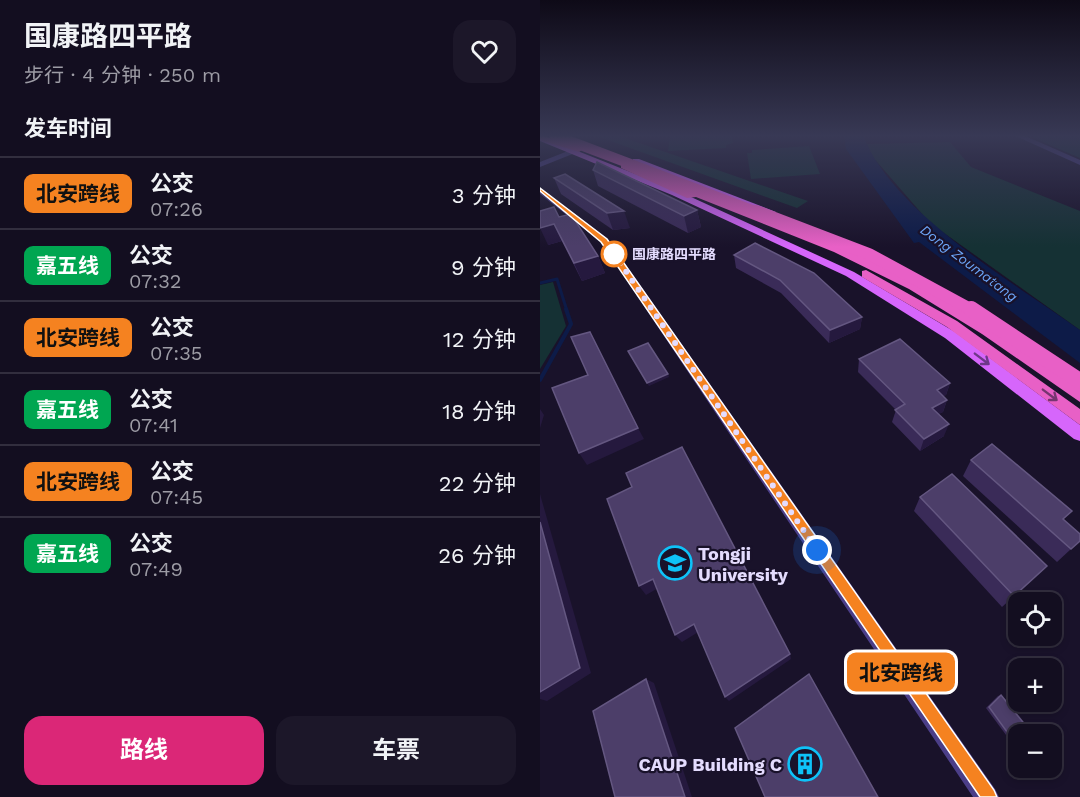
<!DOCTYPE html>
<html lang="zh">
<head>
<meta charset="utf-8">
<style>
  body { margin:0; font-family:"Work Sans","Noto Sans SC",sans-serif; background:#1c1729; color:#f1f3f6; height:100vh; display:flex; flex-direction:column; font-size:22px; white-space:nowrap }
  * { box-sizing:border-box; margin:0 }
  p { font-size:20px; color:#9d9ca5 }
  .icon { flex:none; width:33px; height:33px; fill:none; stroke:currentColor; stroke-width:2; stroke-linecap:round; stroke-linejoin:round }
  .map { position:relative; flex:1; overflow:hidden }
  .panel { display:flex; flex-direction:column; background:#130e20; width:540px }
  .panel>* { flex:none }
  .badge { padding:0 12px; border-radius:9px; font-size:21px; line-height:39px }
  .buttons { position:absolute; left:468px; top:592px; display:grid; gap:12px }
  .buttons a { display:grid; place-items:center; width:54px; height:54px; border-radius:12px; background:#130e20; box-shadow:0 3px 9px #0003,0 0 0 2px #322e3e; font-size:30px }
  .you { position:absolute; width:30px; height:30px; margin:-15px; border:4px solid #fff; border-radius:50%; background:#1a73e8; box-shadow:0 0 0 9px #1a73e833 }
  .map>.badge { position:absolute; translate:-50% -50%; box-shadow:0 0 0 3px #fff }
  h2 { padding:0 24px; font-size:22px; line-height:54px }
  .round { display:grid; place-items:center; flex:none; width:63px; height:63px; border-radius:18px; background:#1c1729 }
  .summary { display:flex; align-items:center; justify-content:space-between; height:102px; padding:0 24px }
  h1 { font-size:28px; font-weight:700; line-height:45px }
  .action { display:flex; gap:12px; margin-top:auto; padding:12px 24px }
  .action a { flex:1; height:69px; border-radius:18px; background:#db2777; color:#fff; font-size:24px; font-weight:700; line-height:69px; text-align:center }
  .action a+a { background:#1c1729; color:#f1f3f6 }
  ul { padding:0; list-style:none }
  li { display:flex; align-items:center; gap:18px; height:72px; padding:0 24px; border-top:2px solid #322e3e }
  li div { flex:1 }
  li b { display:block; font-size:22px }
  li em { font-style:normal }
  li .badge { min-width:66px; font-weight:700; text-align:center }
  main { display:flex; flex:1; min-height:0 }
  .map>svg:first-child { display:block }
</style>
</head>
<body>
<main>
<section class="panel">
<div class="summary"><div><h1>国康路四平路</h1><p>步行 · 4 分钟 · 250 m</p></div><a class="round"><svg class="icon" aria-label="heart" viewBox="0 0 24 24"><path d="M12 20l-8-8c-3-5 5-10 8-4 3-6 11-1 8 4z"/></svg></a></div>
<h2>发车时间</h2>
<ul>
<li><span class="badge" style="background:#f58220;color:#111">北安跨线</span><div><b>公交</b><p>07:26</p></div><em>3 分钟</em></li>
<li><span class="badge" style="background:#00a651;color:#fff">嘉五线</span><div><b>公交</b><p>07:32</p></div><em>9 分钟</em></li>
<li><span class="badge" style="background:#f58220;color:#111">北安跨线</span><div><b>公交</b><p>07:35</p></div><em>12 分钟</em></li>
<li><span class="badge" style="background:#00a651;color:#fff">嘉五线</span><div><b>公交</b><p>07:41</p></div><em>18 分钟</em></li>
<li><span class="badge" style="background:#f58220;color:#111">北安跨线</span><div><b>公交</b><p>07:45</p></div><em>22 分钟</em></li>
<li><span class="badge" style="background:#00a651;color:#fff">嘉五线</span><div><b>公交</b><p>07:49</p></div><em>26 分钟</em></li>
</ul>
<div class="action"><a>路线</a><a>车票</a></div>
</section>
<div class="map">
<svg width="540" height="797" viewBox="0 0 540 797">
  <rect width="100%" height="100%" fill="#19122a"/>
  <g fill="#153134">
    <polygon points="54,135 76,135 268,201 257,208"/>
    <polygon points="130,135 192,135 193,143 186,145 186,148 128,151"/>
    <polygon points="487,135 540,135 540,158 489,136"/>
    <polygon points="410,142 431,167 540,211 540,330 390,223 331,155 327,144"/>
    <polygon points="269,146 280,174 211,179 207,153 212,153 212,150"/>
    <polygon points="13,282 26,326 0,369 0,285"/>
  </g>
  <path fill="#0d1b48" d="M323 135C352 212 474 283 540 330V363L379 242 374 243 306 149 304 135Z"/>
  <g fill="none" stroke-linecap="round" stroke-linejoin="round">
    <polyline stroke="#0d1b48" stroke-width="3" points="0,283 17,279 27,311"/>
    <polyline stroke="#0d1b48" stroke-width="4" points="0,380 31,324 26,309"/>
    <g fill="#4b3e88" fill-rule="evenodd">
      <polygon points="473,135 483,135 540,160 540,165"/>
      <polygon points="33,149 40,151 0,167 0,162"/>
      <polygon points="0,188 67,238 455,789 459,797 433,797 61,242 0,194"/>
    </g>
    <g fill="#d666fb" fill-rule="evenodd">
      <polygon points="0,136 138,191 314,272 415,332 540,425 540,441 534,439 405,338 306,276 132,195 0,141"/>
      <polygon points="93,159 99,159 236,212 228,214 93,163"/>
    </g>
    <g fill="#e860c6" fill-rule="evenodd">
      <polygon points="0,135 42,147 43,149 39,152 0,140"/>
      <path d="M81 164H87L138 186H146C224 215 304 244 378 283 435 314 488 350 540 387V402L442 334 369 289 294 252 156 197 147 198 81 168Z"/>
      <polygon points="326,270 417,321 540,409 540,425 407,327 322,277 322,271"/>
    </g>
    <polyline stroke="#e860c6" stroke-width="10" points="14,135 220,213"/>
    <polyline stroke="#e860c6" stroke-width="12" points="216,211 329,254 434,311"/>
    <polyline stroke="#e860c6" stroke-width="16" points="431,309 540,381"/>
  </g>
  <g fill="#3a2b58">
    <polygon points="53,170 157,210 161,227 148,233 58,186"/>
    <polygon points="14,178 90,228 73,230 21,194"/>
    <polygon points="19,217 58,256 65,273 42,281 22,241 8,245"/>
    <polygon points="194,255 322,317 320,329 289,343 241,293 196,268"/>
    <polygon points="319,359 410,383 406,395 403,396 407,400 403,412 398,414 404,436 380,451 352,422 356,410 318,372"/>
    <polygon points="431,460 523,519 531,549 517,562 423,476"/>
    <polygon points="380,497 507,566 462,607 374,511"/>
    <polygon points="461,695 478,747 475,747 446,708 458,696"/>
  </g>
  <g fill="#25193e">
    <polygon points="157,210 161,227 148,233 144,216"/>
    <polygon points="84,211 90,228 73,230 67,213"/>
    <polygon points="14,224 22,241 8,245 0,228"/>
    <polygon points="58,256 65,273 42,281 34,263"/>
    <polygon points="322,317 320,329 289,343 290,330"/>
    <polygon points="128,374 129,377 109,386 107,383"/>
    <polygon points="410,383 406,395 393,402 397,390"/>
    <polygon points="407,400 403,412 388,420 392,408"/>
    <polygon points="0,409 4,415 0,428"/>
    <polygon points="409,424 404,436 380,451 384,439"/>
    <polygon points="98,428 104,439 47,465 39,453"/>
    <polygon points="0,494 51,673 7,701 0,699"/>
    <polygon points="113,579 120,587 106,595 99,586"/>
    <polygon points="154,624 160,631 142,642 135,635"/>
    <polygon points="250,654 251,659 189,701 185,697"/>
    <polygon points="106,679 114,683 152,797 145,797"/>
  </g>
  <g fill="#4c3e69" stroke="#645781" stroke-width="1.5">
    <polygon points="57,162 157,210 144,216 53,170"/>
    <polygon points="25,174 84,211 67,213 14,178"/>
    <polygon points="14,207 19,217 31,214 58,256 34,263 14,224 0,228 0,211"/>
    <polygon points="215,243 274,273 322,317 290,330 240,280 194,255"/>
    <polygon points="50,332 98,428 39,453 12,388 48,375 31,337"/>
    <polygon points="360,339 410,383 397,390 407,400 392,408 409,424 384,439 355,410 365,404 319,359"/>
    <polygon points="108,343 128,374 107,383 88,351"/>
    <polygon points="452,444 532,511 523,519 540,534 540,541 531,549 431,460"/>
    <polygon points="142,447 250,654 185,697 154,624 135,635 113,579 99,586 67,499 92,487 86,473"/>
    <polygon points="412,474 507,566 474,596 380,497"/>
    <polygon points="0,522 40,668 0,692"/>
    <polygon points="269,674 338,797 225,797 195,728"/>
    <polygon points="106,679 145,797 75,797 53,711"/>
    <polygon points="461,695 491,732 489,735 478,735 478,747 449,707"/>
  </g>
  <defs><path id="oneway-shaft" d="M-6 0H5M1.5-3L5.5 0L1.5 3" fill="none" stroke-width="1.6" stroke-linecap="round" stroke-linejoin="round" transform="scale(1.5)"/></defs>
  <use stroke="#6e3888" href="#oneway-shaft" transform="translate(442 359) rotate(37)"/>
  <use stroke="#763570" href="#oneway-shaft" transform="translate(510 395) rotate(37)"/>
  <linearGradient id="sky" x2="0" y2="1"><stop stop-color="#0e0a17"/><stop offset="0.55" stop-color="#383955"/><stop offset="1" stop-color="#383955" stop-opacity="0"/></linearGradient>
  <rect width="540" height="247" fill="url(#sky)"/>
  <polygon fill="#f58220" stroke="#fff" stroke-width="1.5" points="0,188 67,239 454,790 457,797 440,797 61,242 0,191"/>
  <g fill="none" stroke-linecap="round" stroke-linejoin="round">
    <polyline stroke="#e4dcfe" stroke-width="6" stroke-dasharray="0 10.8" points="74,254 277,550"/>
  </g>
  <defs>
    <symbol id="university-ring" viewBox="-11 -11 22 22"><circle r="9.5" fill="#19122a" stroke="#0ec2f8" stroke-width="1.5"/><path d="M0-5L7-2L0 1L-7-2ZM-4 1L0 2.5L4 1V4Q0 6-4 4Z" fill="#0ec2f8"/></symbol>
    <symbol id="building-ring" viewBox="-11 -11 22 22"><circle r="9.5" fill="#19122a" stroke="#0ec2f8" stroke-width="1.5"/><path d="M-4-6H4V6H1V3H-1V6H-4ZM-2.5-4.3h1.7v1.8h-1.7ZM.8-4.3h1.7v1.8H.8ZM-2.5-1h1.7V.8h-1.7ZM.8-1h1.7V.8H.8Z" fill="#0ec2f8"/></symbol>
  </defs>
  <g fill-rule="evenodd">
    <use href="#university-ring" x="116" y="544" width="38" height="38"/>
    <use href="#building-ring" x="246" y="745" width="38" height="38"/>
  </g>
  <circle fill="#fff" stroke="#f58220" stroke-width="3" cx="74" cy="254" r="12"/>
  <g text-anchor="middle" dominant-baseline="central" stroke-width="4.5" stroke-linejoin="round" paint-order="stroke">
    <g font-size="14" font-weight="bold" fill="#e4dcfe" stroke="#19122a" text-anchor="start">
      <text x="92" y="254">国康路四平路</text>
    </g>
    <g font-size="14" font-style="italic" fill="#6da7fb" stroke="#19122a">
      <text transform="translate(429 263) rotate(37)">Dong Zoumatang</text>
    </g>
    <g font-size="18" font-weight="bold" fill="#e4dcfe" stroke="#19122a" text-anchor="start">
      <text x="158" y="553">Tongji<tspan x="158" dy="21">University</tspan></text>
      <text x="242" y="764" text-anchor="end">CAUP Building C</text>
    </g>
  </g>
</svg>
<div class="buttons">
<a><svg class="icon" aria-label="locate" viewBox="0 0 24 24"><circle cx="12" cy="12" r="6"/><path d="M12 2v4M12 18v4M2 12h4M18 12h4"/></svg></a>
<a>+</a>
<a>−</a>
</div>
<div class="you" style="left:277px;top:550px"></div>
<b class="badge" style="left:361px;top:672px;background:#f58220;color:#111">北安跨线</b>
</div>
</main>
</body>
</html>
